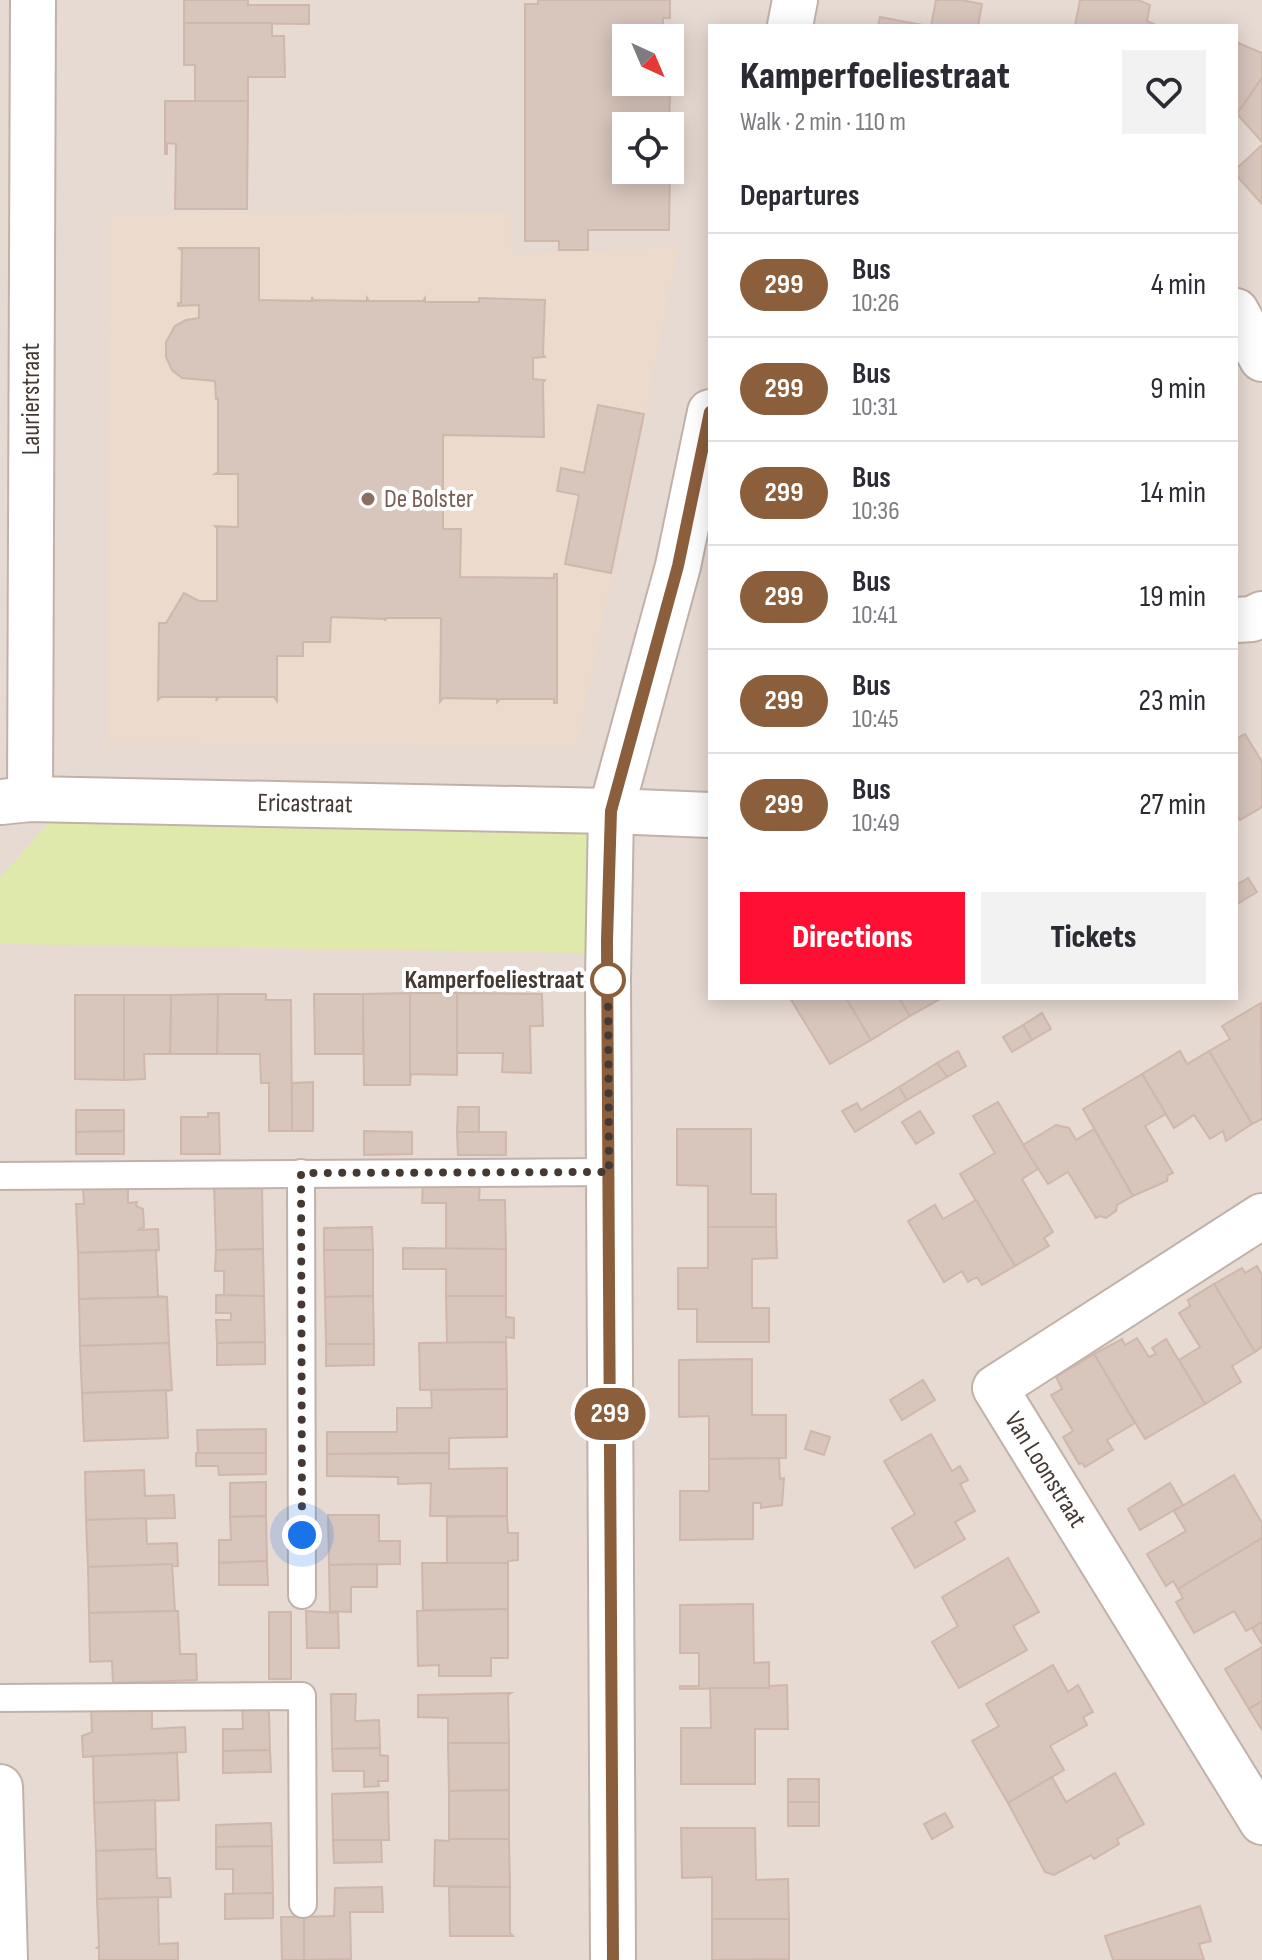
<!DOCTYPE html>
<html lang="en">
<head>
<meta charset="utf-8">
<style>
  body { margin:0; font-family:"Sofia Sans Condensed",sans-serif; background:#f2f2f3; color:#2b2b33; height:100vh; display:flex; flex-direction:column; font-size:30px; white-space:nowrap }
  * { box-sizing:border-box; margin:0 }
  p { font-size:26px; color:#7c7c81 }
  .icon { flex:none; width:44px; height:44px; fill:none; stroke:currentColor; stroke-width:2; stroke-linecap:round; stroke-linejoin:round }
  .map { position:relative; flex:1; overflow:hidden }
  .details { position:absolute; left:708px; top:24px; width:530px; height:976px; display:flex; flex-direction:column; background:#fff; border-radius:0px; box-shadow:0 4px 20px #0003 }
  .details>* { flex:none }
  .badge { padding:0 16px; border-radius:26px; font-size:28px; line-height:52px }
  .needle { width:52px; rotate:136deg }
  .controls { position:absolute; left:612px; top:24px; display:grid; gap:16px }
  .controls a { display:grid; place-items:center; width:72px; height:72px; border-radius:0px; background:#fff; box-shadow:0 4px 20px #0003; font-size:40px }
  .you { position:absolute; width:40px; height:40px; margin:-20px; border:6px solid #fff; border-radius:50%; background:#1a73e8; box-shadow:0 0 0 12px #1a73e833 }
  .map>.badge { position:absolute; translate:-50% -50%; box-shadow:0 0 0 4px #fff }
  h2 { padding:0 32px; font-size:30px; line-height:72px }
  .round { display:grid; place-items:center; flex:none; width:84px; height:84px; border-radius:0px; background:#f2f2f3 }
  .headline { display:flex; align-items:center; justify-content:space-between; height:136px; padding:0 32px }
  h1 { font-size:38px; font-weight:800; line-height:60px }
  .primary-button { display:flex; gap:16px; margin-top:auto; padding:16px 32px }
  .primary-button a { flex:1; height:92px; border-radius:0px; background:#ff0f32; color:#fff; font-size:32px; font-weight:800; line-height:92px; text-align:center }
  .primary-button a+a { background:#f2f2f3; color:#2b2b33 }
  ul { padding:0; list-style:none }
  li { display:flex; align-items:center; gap:24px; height:104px; padding:0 32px; border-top:2px solid #e1e1e2 }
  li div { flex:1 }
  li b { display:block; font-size:30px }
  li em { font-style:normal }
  li .badge { min-width:88px; font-weight:700; text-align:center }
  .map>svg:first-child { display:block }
</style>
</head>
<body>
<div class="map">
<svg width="1262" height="1960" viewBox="0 0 1262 1960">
  <rect width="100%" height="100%" fill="#f3eae4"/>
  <path fill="#e7dad2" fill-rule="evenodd" d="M0 0H1262V1960H0ZM710 26H1236V998H710ZM626 38H670V82H626ZM626 126H670V170H626Z"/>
  <polygon fill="#ecdacd" points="510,212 512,255 679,247 577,746 107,743 110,215"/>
  <polygon fill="#dfe9ab" points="50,821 587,825 588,953 0,944 0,878"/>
  <g fill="#d8c5bc" stroke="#cfb7ac" stroke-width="2">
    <polygon points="184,0 248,0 248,5 309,5 309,24 184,23"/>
    <polygon points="538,0 670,0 670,18 663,18 663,38 626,38 626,82 662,82 661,94 670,94 669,123 662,124 662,126 626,126 626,170 670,170 669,230 588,230 588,250 559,250 559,241 525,241 525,4 538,4"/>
    <polygon points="936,0 961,0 982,4 978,26 931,26"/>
    <polygon points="1080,0 1138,0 1150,5 1147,21 1158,26 1075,26"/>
    <polygon points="880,17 901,21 928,26 878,26"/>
    <polygon points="184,23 272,23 272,36 284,36 285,77 248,77 248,101 195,101 195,65 184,65"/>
    <polygon points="1236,42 1262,53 1262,78 1237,114"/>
    <polygon points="1262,78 1262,142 1237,114"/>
    <polygon points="165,101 248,101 247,209 175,209 176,144 167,143 167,154 165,154"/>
    <polygon points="1262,145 1262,204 1236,175 1236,169"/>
    <polygon points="178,248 259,248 259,300 312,301 312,297 313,300 367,301 367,298 369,301 423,301 425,298 425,302 479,302 479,298 545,300 543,354 545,357 533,358 533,379 545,380 543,383 544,437 443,435 443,529 461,529 460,577 554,578 554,574 557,574 557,703 554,703 554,699 500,699 497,702 497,699 443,698 440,702 441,618 386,618 385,621 385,619 331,617 330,642 303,642 303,656 277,656 277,701 274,697 219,697 216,701 217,697 161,697 158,700 159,623 166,623 184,593 199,601 217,601 217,528 215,526 238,527 238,474 215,474 218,472 218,399 216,399 215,381 182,378 172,370 166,357 166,342 175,326 186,320 199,318 199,305 178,306 178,303 181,303 182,250"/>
    <polygon points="598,405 644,414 611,573 565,564 579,495 557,491 561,468 584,473"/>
    <polygon points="1245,734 1262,762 1262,807 1240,820 1236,814 1236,739"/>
    <polygon points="1248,878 1257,892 1237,904 1236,885"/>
    <polygon points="410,993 410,1085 364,1085 363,994"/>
    <polygon points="410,993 457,993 457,1075 411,1074 410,1085"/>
    <polygon points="457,993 542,994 543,1026 530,1026 531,1073 502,1072 503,1053 457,1053 457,1075"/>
    <polygon points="218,994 266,994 266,1000 291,1000 292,1131 269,1131 269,1083 261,1083 260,1054 217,1054"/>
    <polygon points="218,994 217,1054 170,1054 171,995"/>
    <polygon points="314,994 363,994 363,1054 315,1054"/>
    <polygon points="75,995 124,995 124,1080 75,1079"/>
    <polygon points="124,995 171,995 170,1054 144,1054 145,1079 124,1080"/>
    <polygon points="790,998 846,998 871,1040 830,1064"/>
    <polygon points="846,998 899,998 910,1016 871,1040"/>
    <polygon points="899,998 942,998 910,1016"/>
    <polygon points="1261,1003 1262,1119 1252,1124 1209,1051 1230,1039 1222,1026"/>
    <polygon points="1042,1013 1051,1029 1032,1040 1023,1025"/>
    <polygon points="1023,1025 1032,1040 1012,1052 1003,1037"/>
    <polygon points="958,1051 966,1066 947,1077 937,1063"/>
    <polygon points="1180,1051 1187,1064 1209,1051 1252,1124 1226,1141 1223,1131 1210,1139 1194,1115 1174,1128 1142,1074"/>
    <polygon points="937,1063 947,1077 907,1100 899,1087"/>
    <polygon points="1142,1074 1166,1114 1145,1126 1173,1173 1168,1175 1167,1181 1133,1196 1083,1109"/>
    <polygon points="313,1082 313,1131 292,1131 292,1083"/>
    <polygon points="899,1087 907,1100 855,1132 842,1111 857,1103 861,1110"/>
    <polygon points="998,1102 1038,1169 1022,1179 1053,1232 1044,1238 1049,1246 1015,1266 960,1174 995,1153 973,1116"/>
    <polygon points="458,1107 479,1107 479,1132 457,1132"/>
    <polygon points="76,1110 124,1110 124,1131 76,1132"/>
    <polygon points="920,1111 934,1133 916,1144 902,1122"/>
    <polygon points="208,1113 219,1113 220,1154 181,1154 181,1117 208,1117"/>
    <polygon points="1056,1125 1069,1128 1076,1140 1094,1129 1133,1196 1117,1205 1116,1211 1106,1218 1100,1216 1096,1218 1068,1172 1048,1184 1023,1145"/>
    <polygon points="677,1129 751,1129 751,1194 776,1194 776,1227 708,1227 708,1186 677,1185"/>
    <polygon points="124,1131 124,1154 76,1154 76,1132"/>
    <polygon points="364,1131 412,1132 412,1154 364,1155"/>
    <polygon points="457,1132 506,1132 506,1155 458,1155"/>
    <polygon points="262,1182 263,1249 216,1250 214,1183"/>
    <polygon points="480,1182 479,1200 505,1200 506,1249 446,1249 446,1203 422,1203 423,1183"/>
    <polygon points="128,1187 128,1203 137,1202 136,1206 143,1209 144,1227 137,1230 158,1229 159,1250 78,1253 76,1204 84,1204 83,1188"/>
    <polygon points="976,1200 1015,1266 982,1285 977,1277 968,1282 962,1271 944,1282 908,1221 935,1205 943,1219"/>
    <polygon points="372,1227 373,1250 324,1250 324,1228"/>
    <polygon points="708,1227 776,1227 777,1258 752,1259 752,1308 769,1308 769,1342 697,1342 697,1309 678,1309 678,1268 708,1268"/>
    <polygon points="403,1248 506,1249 506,1296 446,1296 446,1269 403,1269"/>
    <polygon points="263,1249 264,1296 224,1296 224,1271 215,1271 216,1250"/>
    <polygon points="159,1250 156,1251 158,1296 167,1297 79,1299 78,1253"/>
    <polygon points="324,1250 373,1250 373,1296 325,1297"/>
    <polygon points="1257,1266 1262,1275 1262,1347 1255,1352 1214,1284 1242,1268 1245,1273"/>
    <polygon points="1214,1284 1255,1352 1232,1366 1241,1382 1205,1404 1179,1360 1200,1347 1179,1313 1190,1306 1188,1300"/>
    <polygon points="216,1295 264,1296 265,1342 217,1343 216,1320 231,1320 231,1313 216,1313"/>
    <polygon points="373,1296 374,1344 326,1344 325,1297"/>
    <polygon points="446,1296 506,1296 506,1317 514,1318 514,1338 506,1337 506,1342 447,1343"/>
    <polygon points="167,1297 169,1343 80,1346 79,1299"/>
    <polygon points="1137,1338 1149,1357 1156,1354 1152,1348 1166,1339 1205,1404 1145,1439 1094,1354 1122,1339 1125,1345"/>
    <polygon points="265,1342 265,1364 217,1365 217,1343"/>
    <polygon points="506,1342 507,1389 420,1390 419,1343"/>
    <polygon points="169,1343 172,1390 82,1393 80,1346"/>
    <polygon points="326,1344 374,1344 374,1365 326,1366"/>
    <polygon points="1094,1354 1135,1423 1107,1440 1113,1450 1085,1467 1082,1463 1079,1464 1063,1437 1073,1431 1051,1395 1062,1389 1056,1377"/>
    <polygon points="752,1359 752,1415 786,1415 786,1458 709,1459 709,1416 679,1417 679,1360"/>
    <polygon points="923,1380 935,1400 902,1420 890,1400"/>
    <polygon points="507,1389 507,1437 449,1438 449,1453 327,1454 327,1432 397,1432 397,1408 432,1408 431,1390"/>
    <polygon points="172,1390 166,1391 168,1438 84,1441 82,1393"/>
    <polygon points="266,1429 266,1453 198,1453 197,1430"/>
    <polygon points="811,1431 830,1437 824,1455 805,1449"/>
    <polygon points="931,1434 952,1471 960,1466 968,1480 960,1484 975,1511 955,1522 965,1539 915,1568 892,1528 915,1514 884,1461"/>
    <polygon points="196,1453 266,1453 266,1474 219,1475 218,1466 196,1466"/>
    <polygon points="449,1453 449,1469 507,1468 507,1516 430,1516 431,1483 398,1484 398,1477 327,1476 327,1454"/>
    <polygon points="779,1458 780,1479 784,1478 782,1505 761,1508 761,1503 753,1503 753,1539 680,1540 680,1491 709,1491 709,1459"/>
    <polygon points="144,1470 145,1496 174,1495 175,1518 86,1520 85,1472"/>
    <polygon points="1234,1475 1262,1523 1262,1538 1178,1589 1173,1581 1166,1586 1147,1554 1186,1531 1174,1511"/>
    <polygon points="266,1482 266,1516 230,1517 230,1483"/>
    <polygon points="1170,1483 1183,1505 1140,1530 1128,1509"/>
    <polygon points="328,1515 379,1515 379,1541 400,1541 400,1564 329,1565"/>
    <polygon points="266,1516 267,1561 219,1563 219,1540 231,1540 230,1517"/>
    <polygon points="507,1516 508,1533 518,1533 518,1560 508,1561 508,1563 447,1563 447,1517"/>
    <polygon points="146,1518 147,1544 177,1543 178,1566 88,1567 86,1520"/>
    <polygon points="1262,1538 1262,1622 1246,1631 1234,1611 1194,1633 1176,1602 1183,1598 1178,1589"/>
    <polygon points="1008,1558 1039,1612 1013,1626 1027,1650 959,1688 932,1642 958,1626 942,1597"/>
    <polygon points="267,1561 268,1585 219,1585 219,1563"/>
    <polygon points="422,1563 508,1563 508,1609 423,1610"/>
    <polygon points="172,1564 175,1611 89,1613 88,1567"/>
    <polygon points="329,1565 377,1564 377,1587 351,1587 351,1612 330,1611"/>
    <polygon points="753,1604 754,1663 769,1662 769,1688 680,1689 680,1686 699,1686 699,1653 680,1653 680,1605"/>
    <polygon points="508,1609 508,1658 491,1658 491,1676 439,1676 439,1665 418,1666 417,1611"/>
    <polygon points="175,1611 178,1611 180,1654 196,1654 197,1680 113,1683 112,1661 90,1662 89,1613"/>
    <polygon points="306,1611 338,1613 339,1648 307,1648"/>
    <rect x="269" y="1612" width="22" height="67"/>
    <polygon points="1262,1622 1262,1644 1252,1628"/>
    <polygon points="1262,1647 1262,1701 1249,1709 1225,1669"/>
    <polygon points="1053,1665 1068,1692 1078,1685 1093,1712 1083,1717 1087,1725 1050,1746 1064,1770 1008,1803 972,1741 999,1726 986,1704"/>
    <polygon points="787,1685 788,1729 755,1729 755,1784 681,1784 681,1728 711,1728 710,1688 769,1688 769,1686"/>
    <polygon points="511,1693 508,1695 509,1743 448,1743 448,1718 418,1717 418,1695"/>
    <polygon points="331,1694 356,1694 355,1721 379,1720 380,1748 332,1749"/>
    <polygon points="259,1701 269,1713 270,1750 223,1751 223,1729 243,1729 242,1702"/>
    <polygon points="1262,1701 1262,1730 1249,1709"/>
    <polygon points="152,1704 152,1729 185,1727 186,1752 83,1757 82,1736 92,1732 91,1708"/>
    <polygon points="448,1743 509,1743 509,1790 449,1791"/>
    <polygon points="380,1748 380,1755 388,1756 388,1781 378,1781 379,1786 364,1787 364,1771 333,1771 332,1749"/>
    <polygon points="270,1750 271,1772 223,1773 223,1751"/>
    <polygon points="177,1753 179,1800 94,1803 93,1756"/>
    <polygon points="1115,1773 1144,1824 1117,1839 1119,1844 1094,1859 1091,1855 1054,1875 1045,1872 1008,1803 1052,1777 1066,1802"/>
    <rect x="788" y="1779" width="31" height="23"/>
    <polygon points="509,1790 509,1839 449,1839 449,1791"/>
    <polygon points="388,1792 389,1840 333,1840 332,1794"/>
    <polygon points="155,1800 156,1849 96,1851 94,1803"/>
    <rect x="788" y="1802" width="31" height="24"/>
    <polygon points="945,1813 953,1827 932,1839 924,1824"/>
    <polygon points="271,1823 272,1846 216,1847 216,1825"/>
    <polygon points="681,1828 755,1828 756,1880 788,1879 789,1919 712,1919 712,1877 682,1878"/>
    <polygon points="449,1839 509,1839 510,1887 434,1886 435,1840 449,1841"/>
    <polygon points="333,1840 381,1840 382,1862 334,1863"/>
    <polygon points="272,1846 273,1893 233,1895 233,1869 216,1869 216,1847"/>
    <polygon points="156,1849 157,1878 170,1878 171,1897 97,1899 96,1851"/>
    <polygon points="382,1887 383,1912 350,1912 351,1959 304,1960 304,1917 334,1916 335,1888"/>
    <polygon points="449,1887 510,1887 510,1933 513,1936 450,1936"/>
    <polygon points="273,1893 273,1918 225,1919 225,1894"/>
    <polygon points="158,1897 159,1944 178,1943 178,1960 99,1960 99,1948 97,1948 99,1946 97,1899"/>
    <polygon points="1200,1906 1211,1941 1199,1944 1204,1960 1113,1960 1105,1936"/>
    <polygon points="281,1917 304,1917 304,1960 282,1960"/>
    <polygon points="712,1919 789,1919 789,1959 712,1960"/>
  </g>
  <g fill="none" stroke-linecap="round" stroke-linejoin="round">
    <defs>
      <g id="service">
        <polyline points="301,1173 302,1595"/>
        <polyline points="0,1176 609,1172"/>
        <polyline points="0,1698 302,1696 303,1904"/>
      </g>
      <g id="minor">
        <polyline points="1236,311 1262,359"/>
        <polyline points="1236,620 1252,619 1262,614"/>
        <polyline points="30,799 33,0"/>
        <polyline points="1,802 30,799 611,811 710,815"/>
        <polyline points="1262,1216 995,1388 1262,1822"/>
        <polyline points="0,1787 5,1960"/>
      </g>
      <g id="tertiary">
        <polyline points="790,26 795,0"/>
        <polyline points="613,1960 608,979 611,811 678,566 710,412"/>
      </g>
    </defs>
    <use href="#service" stroke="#c1b2a9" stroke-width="30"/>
    <use href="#minor" stroke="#c1b2a9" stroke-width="48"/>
    <use href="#tertiary" stroke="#c1b2a9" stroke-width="48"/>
    <use href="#service" stroke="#fff" stroke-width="26"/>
    <use href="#minor" stroke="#fff" stroke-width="44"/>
    <use href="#tertiary" stroke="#fff" stroke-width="44"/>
  </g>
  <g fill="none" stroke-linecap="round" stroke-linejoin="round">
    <defs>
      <polyline id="line" points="613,1960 607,940 611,811 678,566 710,412"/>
    </defs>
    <use href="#line" stroke="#fff" stroke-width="18"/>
    <use href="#line" stroke="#8b5e3c" stroke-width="12"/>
    <polyline stroke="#453934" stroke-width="8" stroke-dasharray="0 14.4" points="302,1535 301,1173 609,1172 608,980"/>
  </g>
  <circle fill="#8d6e63" stroke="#fff" stroke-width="3" cx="368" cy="499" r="8"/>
  <circle fill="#fff" stroke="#8b5e3c" stroke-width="4" cx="608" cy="980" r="16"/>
  <g text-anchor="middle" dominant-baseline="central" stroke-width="8" stroke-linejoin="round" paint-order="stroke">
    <g font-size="26" fill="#453934" stroke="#fff">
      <text transform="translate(31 399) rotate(-90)">Laurierstraat</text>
      <text transform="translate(305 804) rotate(1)">Ericastraat</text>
      <text transform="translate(1045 1470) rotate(58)">Van Loonstraat</text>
    </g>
    <g font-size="26" fill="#785e54" stroke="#fff" text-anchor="start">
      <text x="384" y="499">De Bolster</text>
    </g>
    <g font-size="26" font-weight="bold" fill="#453934" stroke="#fff" text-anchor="end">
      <text x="584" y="980">Kamperfoeliestraat</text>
    </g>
  </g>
</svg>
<div class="controls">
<a><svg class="needle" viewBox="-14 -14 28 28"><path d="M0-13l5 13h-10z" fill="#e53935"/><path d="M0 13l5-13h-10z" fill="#7c7c81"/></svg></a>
<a><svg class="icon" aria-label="locate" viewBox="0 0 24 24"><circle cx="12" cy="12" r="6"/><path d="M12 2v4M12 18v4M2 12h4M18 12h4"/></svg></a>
</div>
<div class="you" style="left:302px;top:1535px"></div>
<b class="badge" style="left:610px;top:1414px;background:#8b5e3c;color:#fff">299</b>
<section class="details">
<div class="headline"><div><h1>Kamperfoeliestraat</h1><p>Walk · 2 min · 110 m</p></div><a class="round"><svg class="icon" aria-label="heart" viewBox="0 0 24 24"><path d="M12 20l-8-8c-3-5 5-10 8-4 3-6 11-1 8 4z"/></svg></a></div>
<h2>Departures</h2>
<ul>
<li><span class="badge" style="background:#8b5e3c;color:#fff">299</span><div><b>Bus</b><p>10:26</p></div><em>4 min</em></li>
<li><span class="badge" style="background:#8b5e3c;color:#fff">299</span><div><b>Bus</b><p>10:31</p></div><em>9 min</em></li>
<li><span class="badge" style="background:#8b5e3c;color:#fff">299</span><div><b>Bus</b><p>10:36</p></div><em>14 min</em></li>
<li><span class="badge" style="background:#8b5e3c;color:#fff">299</span><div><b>Bus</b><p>10:41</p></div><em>19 min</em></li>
<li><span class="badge" style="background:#8b5e3c;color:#fff">299</span><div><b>Bus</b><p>10:45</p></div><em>23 min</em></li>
<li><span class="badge" style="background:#8b5e3c;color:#fff">299</span><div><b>Bus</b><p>10:49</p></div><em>27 min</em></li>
</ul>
<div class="primary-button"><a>Directions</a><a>Tickets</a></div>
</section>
</div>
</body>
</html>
